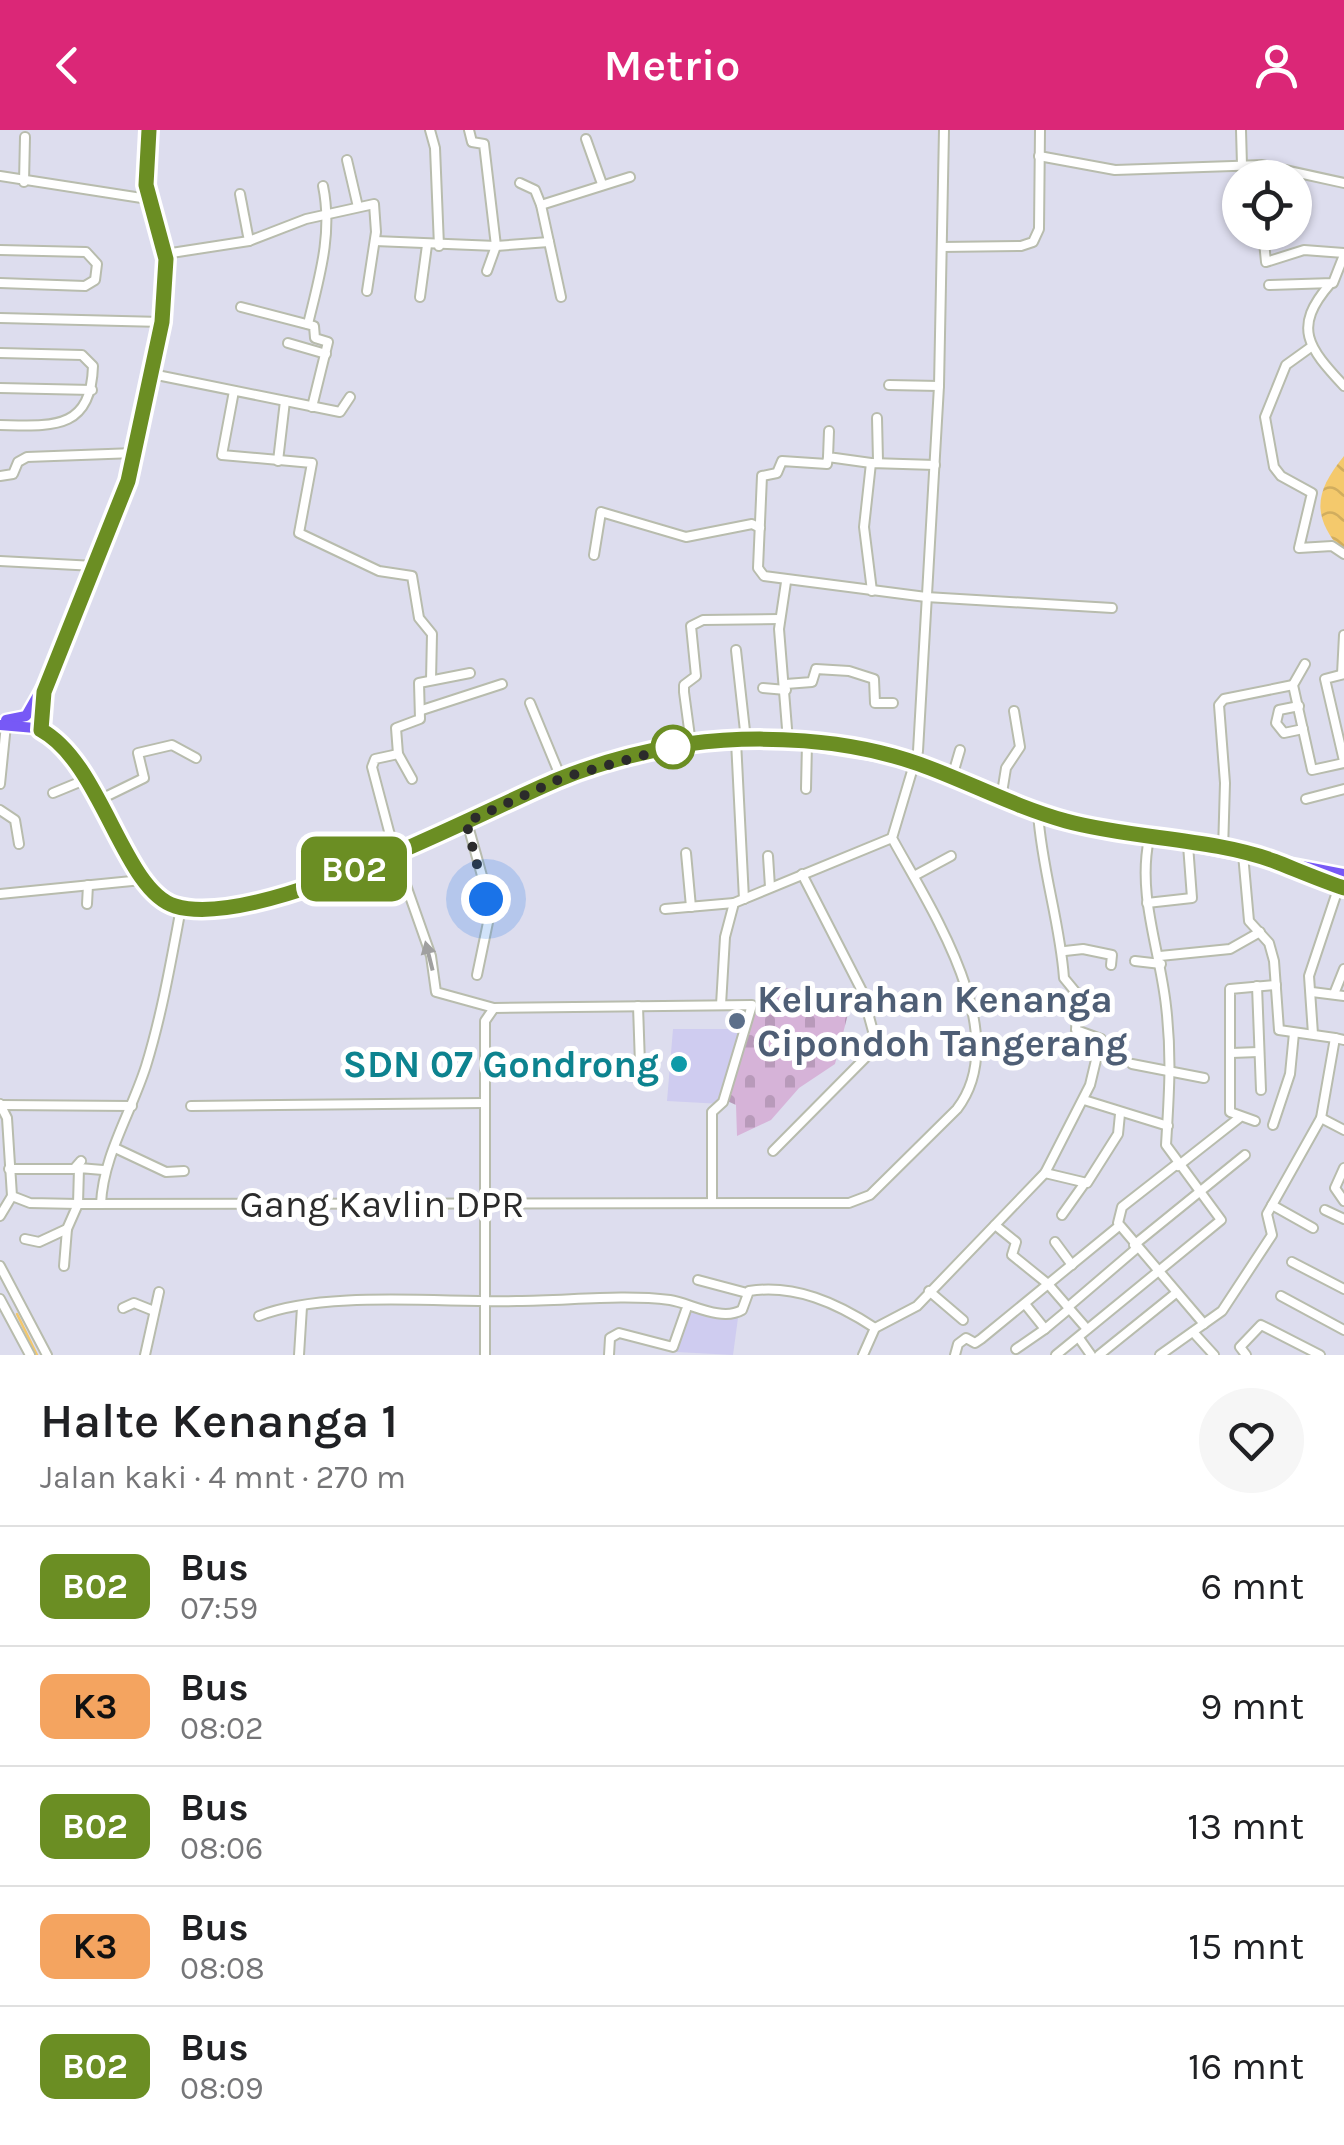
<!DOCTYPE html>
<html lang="id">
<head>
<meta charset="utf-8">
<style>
  body { margin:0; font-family:Karla,sans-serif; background:#f6f6f6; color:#202124; height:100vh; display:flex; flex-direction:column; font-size:38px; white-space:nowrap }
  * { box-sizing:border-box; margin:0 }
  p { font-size:32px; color:#757577 }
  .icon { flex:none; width:55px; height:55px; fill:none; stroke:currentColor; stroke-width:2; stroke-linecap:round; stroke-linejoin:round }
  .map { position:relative; height:1225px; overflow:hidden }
  .details { display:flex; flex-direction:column; background:#fff; flex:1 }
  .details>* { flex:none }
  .badge { padding:0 20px; border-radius:15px; font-size:35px; line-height:65px }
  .tools { position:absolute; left:1222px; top:30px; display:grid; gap:20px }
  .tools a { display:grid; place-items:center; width:90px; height:90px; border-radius:50%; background:#fff; box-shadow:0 2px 8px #0004; font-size:50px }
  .you { position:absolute; width:50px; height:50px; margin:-25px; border:8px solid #fff; border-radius:50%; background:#1a73e8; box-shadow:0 0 0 15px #1a73e833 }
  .map>.badge { position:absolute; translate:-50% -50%; box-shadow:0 0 0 5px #fff }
  .round { display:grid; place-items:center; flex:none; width:105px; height:105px; border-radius:52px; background:#f6f6f6 }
  .head { display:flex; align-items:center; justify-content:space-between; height:170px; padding:0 40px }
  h1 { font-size:48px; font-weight:600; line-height:75px }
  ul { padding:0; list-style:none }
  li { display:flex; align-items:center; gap:30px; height:120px; padding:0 40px; border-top:2px solid #e0e0e0 }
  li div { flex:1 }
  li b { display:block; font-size:38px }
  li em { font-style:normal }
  li .badge { min-width:110px; font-weight:700; text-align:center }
  header { display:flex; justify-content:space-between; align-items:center; height:130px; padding:0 40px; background:#db2777; color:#fff; font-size:45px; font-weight:600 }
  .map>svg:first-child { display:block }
</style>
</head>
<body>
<header><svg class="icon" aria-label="back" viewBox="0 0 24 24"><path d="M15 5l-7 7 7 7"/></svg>Metrio<svg class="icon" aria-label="person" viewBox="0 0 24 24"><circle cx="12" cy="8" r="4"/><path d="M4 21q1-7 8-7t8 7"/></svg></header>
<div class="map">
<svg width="1344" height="1225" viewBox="0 0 1344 1225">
  <defs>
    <pattern id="cemetery-stones" width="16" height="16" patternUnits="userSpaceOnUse" patternTransform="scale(2.5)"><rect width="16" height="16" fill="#d6b3d8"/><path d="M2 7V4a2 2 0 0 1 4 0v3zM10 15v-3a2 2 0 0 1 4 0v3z" fill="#b89aba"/></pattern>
    <pattern id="water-waves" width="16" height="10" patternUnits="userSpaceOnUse" patternTransform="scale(2.5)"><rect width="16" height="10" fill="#f4c96c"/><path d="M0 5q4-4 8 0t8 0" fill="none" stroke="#d1ad5e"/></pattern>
  </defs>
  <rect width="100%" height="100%" fill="#dde"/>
  <g fill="#cfccf0">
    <polygon points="673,899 742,899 722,974 667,971"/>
    <polygon points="690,1181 738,1188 733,1225 676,1222"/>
  </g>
  <polygon fill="url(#cemetery-stones)" points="761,856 853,865 835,934 799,958 771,990 737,1006 736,975 725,970"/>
  <path fill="url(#water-waves)" d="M1344 326V424C1312 387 1313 364 1344 326Z"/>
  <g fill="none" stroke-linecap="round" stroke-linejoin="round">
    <polyline stroke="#f4c96c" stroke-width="2.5" points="17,1184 37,1225"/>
    <defs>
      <g id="minor">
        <polyline points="430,0 435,18 439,116"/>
        <polyline points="469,0 472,12 484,14 496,116 487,141"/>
        <polyline points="1241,0 1242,35"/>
        <polyline points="586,9 602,54"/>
        <polyline points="1039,26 1115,40 1262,35 1344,53"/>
        <polyline points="347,30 358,77"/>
        <polyline points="0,46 148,69"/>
        <polyline points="24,52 25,7"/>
        <polyline points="520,53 535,60 541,75 561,167"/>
        <polyline points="240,64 249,111"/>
        <polyline points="541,75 630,47"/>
        <polyline points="1263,102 1266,132 1304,120 1344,123"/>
        <polyline points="375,111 496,116 549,112"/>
        <polyline points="942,117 1021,116 1033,112 1039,99 1040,0"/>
        <polyline points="0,120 86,122 97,134 95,150 85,156 0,153"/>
        <polyline points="165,124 249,111 306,89 374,74 376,102 367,161"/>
        <path d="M1330 154C1292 198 1308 217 1344 256"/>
        <polyline points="1269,155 1333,153 1344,125"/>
        <polyline points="420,167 427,115"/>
        <polyline points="241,177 314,196 315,208 328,212 312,277"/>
        <polyline points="0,188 162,192"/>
        <path d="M308 194C319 148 333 104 323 56"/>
        <polyline points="288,213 326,224"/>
        <polyline points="1311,217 1286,235 1265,287 1274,337 1281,346 1312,363 1299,418 1332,416 1344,424"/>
        <path d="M0 223 82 225 93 236C91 301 52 296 0 295"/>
        <polyline points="152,244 340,282 350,267"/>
        <polyline points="889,255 939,256"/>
        <polyline points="0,258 92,260"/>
        <polyline points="234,261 222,325 312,333 299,403 379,441 412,446 419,488 432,504 431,550"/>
        <polyline points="877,288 878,331"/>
        <polyline points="829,301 828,327 871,333"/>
        <polyline points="828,327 827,334 782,331 777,343 762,346 758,438 764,446 926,467 1112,478"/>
        <polyline points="278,331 285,271"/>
        <polyline points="0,346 13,344 18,332 27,327 135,323"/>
        <polyline points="594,425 601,382 686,407 752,394 760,398"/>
        <polyline points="0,431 95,436"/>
        <polyline points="786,452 779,499 788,611"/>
        <polyline points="872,461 864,397 871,333 935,335"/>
        <polyline points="736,520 746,610"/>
        <polyline points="1305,534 1293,555 1312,640 1344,633"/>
        <polyline points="1342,544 1344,505"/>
        <polyline points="1344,544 1325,549 1344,631"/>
        <polyline points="786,554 812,552 816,539 849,541 874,549 875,573 893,573"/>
        <polyline points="763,558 786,560"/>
        <polyline points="530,573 561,648"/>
        <polyline points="1299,576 1279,580 1276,593 1284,603 1303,599"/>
        <polyline points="422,580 502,554"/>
        <polyline points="736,611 744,769"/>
        <polyline points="691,614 684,562 684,555 696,546 691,496 703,490 780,489"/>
        <polyline points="398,624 375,629 372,637 395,724 431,826 436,862 494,878"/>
        <polyline points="952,647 960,620"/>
        <polyline points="412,649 398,624 396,598 420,589 419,553 470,543"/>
        <polyline points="0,654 6,595"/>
        <polyline points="806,659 807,613"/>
        <polyline points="53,663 87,649"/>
        <polyline points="101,669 144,648 138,623 172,615 196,628"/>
        <polyline points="1001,669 1006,638 1020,617 1014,581"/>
        <polyline points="1306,669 1344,659"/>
        <polyline points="0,680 15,690 19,714"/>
        <polyline points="467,692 491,778 477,845"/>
        <polyline points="1223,721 1225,653 1219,575 1224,569 1293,555"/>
        <polyline points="686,723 691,777"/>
        <polyline points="1243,724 1249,791 1269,813 1274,831 1279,900 1335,908"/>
        <polyline points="768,726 770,757"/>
        <polyline points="914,746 951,726"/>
        <polyline points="0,764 142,750"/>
        <polyline points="1147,773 1192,768 1188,715"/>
        <polyline points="87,774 88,755"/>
        <polyline points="665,779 734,773"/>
        <polyline points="1065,821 1083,819 1112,825 1111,835"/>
        <polyline points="1160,826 1230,819 1260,802"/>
        <polyline points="1135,831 1161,834"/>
        <polyline points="1257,856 1261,960"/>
        <polyline points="1312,862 1344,866"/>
        <polyline points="1334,864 1344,839"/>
        <polyline points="721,875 725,807 734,773 892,708"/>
        <polyline points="638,876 640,934"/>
        <polyline points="1313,904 1309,846 1339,756"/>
        <polyline points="1231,923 1259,922"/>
        <polyline points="1132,934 1204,948"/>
        <polyline points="1084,970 1168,996"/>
        <path d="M0 974 7 988 12 1066 30 1073 78 1074 849 1073 870 1065 957 979C1015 904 929 776 892 708L918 621 939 256 944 0"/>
        <polyline points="1,975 132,976"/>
        <polyline points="191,976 485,973"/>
        <polyline points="1321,988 1344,1000"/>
        <polyline points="1255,991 1230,982 1230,859 1276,855"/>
        <polyline points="1273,995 1290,944 1294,903"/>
        <polyline points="115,1018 166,1042 184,1041"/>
        <polyline points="773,1021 877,916 862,861 802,744"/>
        <polyline points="1177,1034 1122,1077 1118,1093 1204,1194"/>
        <polyline points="1178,1036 1239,988"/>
        <polyline points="1344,1038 1335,1058 1344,1071"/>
        <polyline points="9,1039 74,1039 81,1031"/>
        <polyline points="1045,1043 1087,1053 1118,1004 1120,984"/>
        <path d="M101 1074C103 1026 131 983 146 936 162 884 171 831 181 778"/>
        <polyline points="1272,1075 1313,1098"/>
        <polyline points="1325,1080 1344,1089"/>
        <polyline points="1062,1085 1084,1054"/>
        <polyline points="0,1086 12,1066"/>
        <polyline points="995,1095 1016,1112 1012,1125 1048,1154 1087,1199"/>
        <polyline points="25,1109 39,1112 67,1099 78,1074 79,1038 103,1040"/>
        <polyline points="1055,1112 1072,1135"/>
        <polyline points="1134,1115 1245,1025"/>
        <polyline points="1292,1132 1344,1159"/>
        <polyline points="0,1136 47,1225"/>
        <polyline points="64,1136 67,1099"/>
        <polyline points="698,1150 747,1163"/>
        <polyline points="929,1161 963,1190"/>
        <polyline points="1281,1166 1344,1200"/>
        <polyline points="0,1169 30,1225"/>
        <polyline points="1025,1174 1045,1199 1069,1179"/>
        <polyline points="1068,1177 1137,1118"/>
        <polyline points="123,1178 134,1173 154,1181"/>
        <path d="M259 1186C324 1160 444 1173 517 1171 567 1171 621 1164 670 1170 690 1173 721 1192 742 1180L749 1161C795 1154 837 1173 875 1198"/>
        <polyline points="1193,1202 1214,1225"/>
        <polyline points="1079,1208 1091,1225"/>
        <polyline points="1016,1219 1045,1199"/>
        <polyline points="145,1225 159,1162"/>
        <polyline points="299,1225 302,1177"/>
        <polyline points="485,1225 485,891 494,878 752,875 723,972 712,982 712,1073"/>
        <polyline points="609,1225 610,1208 619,1203 673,1217 686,1180"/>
        <path d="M863 1225 875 1198 917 1176 1045 1043 1090 955 1101 909 1076 900 1078 865 1064 848C1060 792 1042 741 1038 683"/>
        <polyline points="955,1225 958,1214 966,1208 975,1213 981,1209 1119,1096"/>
        <path d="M1056 1225 1221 1090 1166 1015C1169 965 1172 927 1166 876 1160 820 1137 765 1149 709"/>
        <polyline points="1099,1225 1176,1163"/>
        <polyline points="1160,1225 1222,1181 1272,1105 1267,1084 1321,988 1335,908 1344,910"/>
        <polyline points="1246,1225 1240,1217 1261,1195 1320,1225"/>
      </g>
      <g id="major">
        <polyline points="6,590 26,586 42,558"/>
        <polyline points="0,595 35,598 54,609 101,669 146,756 170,775 197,780 249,774 379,731 561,648 626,627 691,614 746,610 797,612 902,629 1071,692 1344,744"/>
        <polyline points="41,600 44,562 128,351 162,192 167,140 146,55 149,0"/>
        <polyline points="1279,735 1344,758"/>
      </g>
    </defs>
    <use href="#minor" stroke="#b8bcad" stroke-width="12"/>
    <use href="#major" stroke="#fff" stroke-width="15"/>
    <use href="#minor" stroke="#fff" stroke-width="8"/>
    <use href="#major" stroke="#7759f6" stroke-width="10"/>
  </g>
  <defs><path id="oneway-solid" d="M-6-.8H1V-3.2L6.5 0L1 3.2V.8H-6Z" transform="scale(2.5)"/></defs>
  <use fill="#a0a0a0" href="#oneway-solid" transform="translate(429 826) rotate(-104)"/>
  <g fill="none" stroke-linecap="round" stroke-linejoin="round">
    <defs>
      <path id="line" d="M149 0 146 55 166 129 162 192 128 351 44 562 41 600C102 633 123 760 175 776 258 801 474 685 557 650 598 633 644 621 687 614 761 604 849 609 919 634 969 652 1015 677 1066 691 1132 709 1211 708 1274 731 1297 740 1320 750 1344 758"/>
    </defs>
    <use href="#line" stroke="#fff" stroke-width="22"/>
    <use href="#line" stroke="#6b8e23" stroke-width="15"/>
    <polyline stroke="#2b2b2b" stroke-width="10" stroke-dasharray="0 18" points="486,769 466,692 562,648 673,617"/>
  </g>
  <circle fill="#fff" stroke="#6b8e23" stroke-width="5" cx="673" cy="617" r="20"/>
  <circle fill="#5c6f8a" stroke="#fff" stroke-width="4" cx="737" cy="891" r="10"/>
  <circle fill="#0f9aa8" stroke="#fff" stroke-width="4" cx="679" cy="934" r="10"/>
  <g text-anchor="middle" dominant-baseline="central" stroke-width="10" stroke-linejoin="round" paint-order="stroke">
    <g font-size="38" font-weight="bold" fill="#4e5e75" stroke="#fff" text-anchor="start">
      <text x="757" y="869">Kelurahan Kenanga<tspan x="757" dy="44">Cipondoh Tangerang</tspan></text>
    </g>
    <g font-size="38" font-weight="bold" fill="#0d838f" stroke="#fff" text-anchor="end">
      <text x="659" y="934">SDN 07 Gondrong</text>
    </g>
    <g font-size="38" fill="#2b2b2b" stroke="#fff">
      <text x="382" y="1074">Gang Kavlin DPR</text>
    </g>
  </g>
</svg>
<div class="tools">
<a><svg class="icon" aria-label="locate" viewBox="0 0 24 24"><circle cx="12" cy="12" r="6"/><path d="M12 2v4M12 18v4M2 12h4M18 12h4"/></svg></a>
</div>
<div class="you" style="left:486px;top:769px"></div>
<b class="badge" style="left:354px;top:739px;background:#6b8e23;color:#fff">B02</b>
</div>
<section class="details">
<div class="head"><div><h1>Halte Kenanga 1</h1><p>Jalan kaki · 4 mnt · 270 m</p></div><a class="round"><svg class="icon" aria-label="heart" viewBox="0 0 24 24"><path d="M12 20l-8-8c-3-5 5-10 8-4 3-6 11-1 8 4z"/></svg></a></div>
<ul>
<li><span class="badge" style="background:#6b8e23;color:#fff">B02</span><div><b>Bus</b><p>07:59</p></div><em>6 mnt</em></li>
<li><span class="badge" style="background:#f4a460;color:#111">K3</span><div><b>Bus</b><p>08:02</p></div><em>9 mnt</em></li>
<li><span class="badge" style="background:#6b8e23;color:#fff">B02</span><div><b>Bus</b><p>08:06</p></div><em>13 mnt</em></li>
<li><span class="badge" style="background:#f4a460;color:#111">K3</span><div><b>Bus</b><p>08:08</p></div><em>15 mnt</em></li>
<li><span class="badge" style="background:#6b8e23;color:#fff">B02</span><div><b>Bus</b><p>08:09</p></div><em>16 mnt</em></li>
</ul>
</section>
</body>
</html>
